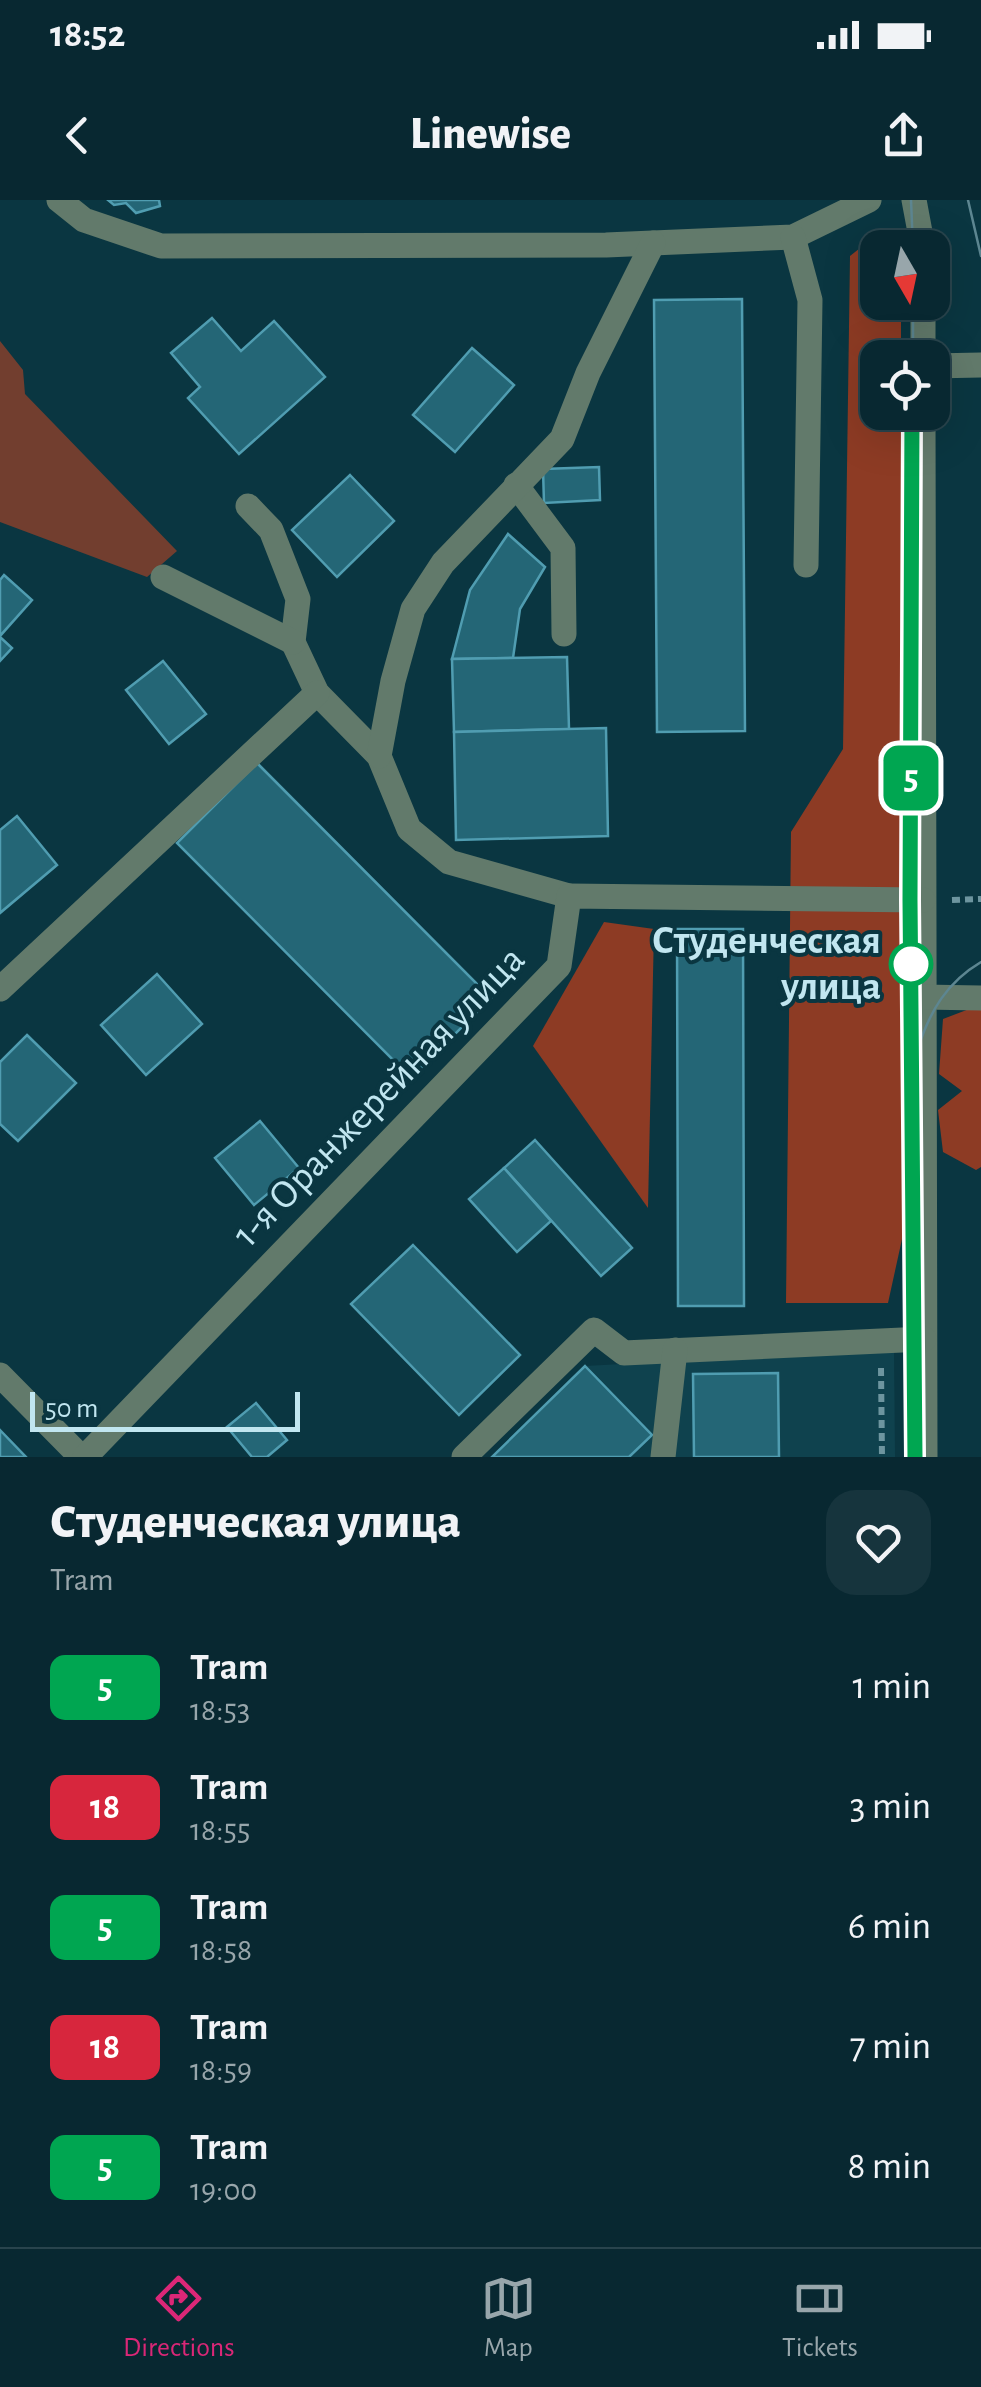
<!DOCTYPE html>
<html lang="en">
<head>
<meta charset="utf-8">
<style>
  body { margin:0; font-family:"Alegreya Sans",sans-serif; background:#16343d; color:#f1f3f6; height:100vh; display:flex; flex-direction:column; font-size:38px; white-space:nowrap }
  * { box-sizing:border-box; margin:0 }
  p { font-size:32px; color:#98a6ab }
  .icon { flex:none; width:55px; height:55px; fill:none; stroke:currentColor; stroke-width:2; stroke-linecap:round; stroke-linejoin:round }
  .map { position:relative; height:1257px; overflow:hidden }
  .sheet { display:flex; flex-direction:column; background:#082831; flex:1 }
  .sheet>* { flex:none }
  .badge { padding:0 20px; border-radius:15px; font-size:35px; line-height:65px }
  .needle { width:65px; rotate:171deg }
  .controls { position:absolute; left:860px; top:30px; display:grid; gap:20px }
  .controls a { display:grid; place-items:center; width:90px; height:90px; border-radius:20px; background:#082831; box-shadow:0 10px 40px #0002,0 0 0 2px #29444d; font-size:50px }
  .scale { position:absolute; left:30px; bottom:25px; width:270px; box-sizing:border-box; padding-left:10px; border:5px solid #c1e6f0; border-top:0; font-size:28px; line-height:35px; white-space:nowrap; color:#c1e6f0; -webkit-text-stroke:8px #0a3641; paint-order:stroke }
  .map>.badge { position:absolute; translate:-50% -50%; box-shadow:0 0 0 5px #fff }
  .round { display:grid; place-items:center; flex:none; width:105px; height:105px; border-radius:30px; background:#16343d }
  .summary { display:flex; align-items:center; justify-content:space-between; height:170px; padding:0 50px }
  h1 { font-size:48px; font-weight:800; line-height:75px }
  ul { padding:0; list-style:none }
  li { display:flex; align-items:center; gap:30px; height:120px; padding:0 50px }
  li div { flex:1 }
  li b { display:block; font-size:38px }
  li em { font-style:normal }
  li .badge { min-width:110px; font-weight:700; text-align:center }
  .status { display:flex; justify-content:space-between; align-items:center; height:70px; padding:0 50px; background:#082831; direction:ltr }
  .status svg { height:28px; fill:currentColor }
  header { display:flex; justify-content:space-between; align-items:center; height:130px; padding:0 50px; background:#082831; font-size:45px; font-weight:800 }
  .tab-bar { display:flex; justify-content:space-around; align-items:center; height:140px; border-top:2px solid #29444d; background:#082831; font-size:28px; color:#98a6ab }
  .tab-bar a { display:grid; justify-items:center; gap:5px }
  .tab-bar .selected { color:#db2777 }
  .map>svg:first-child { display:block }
</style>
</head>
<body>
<div class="status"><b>18:52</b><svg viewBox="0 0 49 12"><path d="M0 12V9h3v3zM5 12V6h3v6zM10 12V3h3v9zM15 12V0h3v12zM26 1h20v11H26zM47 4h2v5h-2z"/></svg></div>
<header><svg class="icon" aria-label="back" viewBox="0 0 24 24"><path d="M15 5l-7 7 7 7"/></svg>Linewise<svg class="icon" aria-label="share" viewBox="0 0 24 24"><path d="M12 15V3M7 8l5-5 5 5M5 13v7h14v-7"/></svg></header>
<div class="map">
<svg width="981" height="1257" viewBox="0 0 981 1257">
  <rect width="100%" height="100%" fill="#0a3641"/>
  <polygon fill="#0f424e" points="894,1149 895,1257 492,1257 585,1166"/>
  <polygon fill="#723e2f" points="0,141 23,170 25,194 177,351 147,377 0,322"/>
  <g fill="#8d3b24">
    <polygon points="874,37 901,44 901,47 878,48 878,102 901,103 901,157 878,158 878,212 902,213 904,1030 888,1103 786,1103 791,632 843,549 850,56"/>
    <polygon points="604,722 654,729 648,1008 533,846"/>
    <polygon points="977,806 981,809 981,967 976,970 943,952 938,910 962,891 939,874 943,819"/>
  </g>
  <g fill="#246676" stroke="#509db1" stroke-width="2.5">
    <polygon points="108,0 159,0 160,6 136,13 126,3 114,5"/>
    <polygon points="742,99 745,531 657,532 654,100"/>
    <polygon points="212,118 241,151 274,121 325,177 239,254 188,198 200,187 171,153"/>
    <polygon points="472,148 514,185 455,252 413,215"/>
    <polygon points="599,267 600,300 544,303 543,269"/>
    <polygon points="350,275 394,321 337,377 292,330"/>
    <polygon points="508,334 545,367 520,409 513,458 452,459 470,390"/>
    <polygon points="4,375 32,400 0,436 0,380"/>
    <polygon points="0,437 12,448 0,461"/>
    <polygon points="567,457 569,529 454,532 452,459"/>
    <polygon points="163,461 206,514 169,544 126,490"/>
    <polygon points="606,528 608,636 456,640 454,532"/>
    <polygon points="257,563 491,798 411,878 177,643"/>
    <polygon points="17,616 57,665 0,713 0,630"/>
    <polygon points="677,729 743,729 744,1106 678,1106"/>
    <polygon points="157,774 202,824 146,875 101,825"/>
    <polygon points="27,835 76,883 18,941 0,924 0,862"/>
    <polygon points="260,921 299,968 254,1005 215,958"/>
    <polygon points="535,940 632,1048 601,1076 504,968"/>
    <polygon points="504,968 551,1021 517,1052 469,999"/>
    <polygon points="413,1045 520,1155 459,1215 351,1104"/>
    <polygon points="585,1166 652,1235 629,1257 492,1257"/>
    <polygon points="778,1173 779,1257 694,1257 693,1174"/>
    <polygon points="256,1203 287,1240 267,1257 252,1257 227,1227"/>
    <polygon points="0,1230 26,1257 0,1257"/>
  </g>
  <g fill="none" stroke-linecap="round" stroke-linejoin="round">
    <g stroke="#6d959f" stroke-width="6" stroke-dasharray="8 5" stroke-linecap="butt">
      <polyline points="952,700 981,699"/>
      <polyline points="881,1168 882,1257"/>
    </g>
    <g stroke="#627a6b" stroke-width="25">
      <polyline points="59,0 84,20 161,46 606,45 793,37 869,0"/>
      <polyline points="914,0 923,48"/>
      <polyline points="793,37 810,100 806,365"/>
      <polyline points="923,158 923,102"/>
      <polyline points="932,166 981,165"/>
      <polyline points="923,212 925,1257"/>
      <polyline points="516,285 563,348 564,434"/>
      <polyline points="248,306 271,330 298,399 293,442 317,493 379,556 409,629 449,662 569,696"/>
      <polyline points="163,377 293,442"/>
      <polyline points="379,556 393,481 413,409 443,363 562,239 588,173 653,43"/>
      <polyline points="0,789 317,493"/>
      <polyline points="922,797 981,798"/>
      <polyline points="0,1175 81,1257"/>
      <polyline points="85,1257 559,766 569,696 923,700"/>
      <polyline points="464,1257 594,1130 624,1153 924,1139"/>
      <polyline points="663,1257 675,1150"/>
    </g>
    <g stroke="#5d8691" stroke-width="2.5">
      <polyline points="911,0 913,48"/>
      <polyline points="968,0 981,56"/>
      <polyline points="913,158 913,102"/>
      <polyline points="912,212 910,700 915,1257"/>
      <path d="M918 848C930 811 947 782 981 762"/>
    </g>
  </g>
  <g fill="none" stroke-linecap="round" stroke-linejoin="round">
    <defs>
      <polyline id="line" points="912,212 910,700 915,1257"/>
    </defs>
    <use href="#line" stroke="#fff" stroke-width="22"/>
    <use href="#line" stroke="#00a651" stroke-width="15"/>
  </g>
  <circle fill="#fff" stroke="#00a651" stroke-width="5" cx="911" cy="764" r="20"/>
  <g text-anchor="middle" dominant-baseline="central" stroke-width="8" stroke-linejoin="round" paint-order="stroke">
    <g font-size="40" font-weight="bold" fill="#c1e6f0" stroke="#0a3641" text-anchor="end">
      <text x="881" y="741">Студенческая<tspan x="881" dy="46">улица</tspan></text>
    </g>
    <g font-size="40" fill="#c1e6f0" stroke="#0a3641">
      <text transform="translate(379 897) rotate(-46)">1-я Оранжерейная улица</text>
    </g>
  </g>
</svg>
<div class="controls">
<a><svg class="needle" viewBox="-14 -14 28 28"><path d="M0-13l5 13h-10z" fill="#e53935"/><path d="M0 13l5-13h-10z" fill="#98a6ab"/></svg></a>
<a><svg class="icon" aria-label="locate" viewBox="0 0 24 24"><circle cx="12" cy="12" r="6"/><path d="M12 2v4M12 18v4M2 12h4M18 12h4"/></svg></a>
</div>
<div class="scale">50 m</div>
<b class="badge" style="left:911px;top:578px;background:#00a651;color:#fff">5</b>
</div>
<section class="sheet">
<div class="summary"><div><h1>Студенческая улица</h1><p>Tram</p></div><a class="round"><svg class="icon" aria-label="heart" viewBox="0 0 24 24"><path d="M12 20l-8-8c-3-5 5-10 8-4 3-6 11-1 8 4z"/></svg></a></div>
<ul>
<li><span class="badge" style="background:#00a651;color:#fff">5</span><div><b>Tram</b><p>18:53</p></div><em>1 min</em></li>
<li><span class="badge" style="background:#d7263d;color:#fff">18</span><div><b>Tram</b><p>18:55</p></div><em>3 min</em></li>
<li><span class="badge" style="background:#00a651;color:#fff">5</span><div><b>Tram</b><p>18:58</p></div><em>6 min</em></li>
<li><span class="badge" style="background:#d7263d;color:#fff">18</span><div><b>Tram</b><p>18:59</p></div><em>7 min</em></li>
<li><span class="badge" style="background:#00a651;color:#fff">5</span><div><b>Tram</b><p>19:00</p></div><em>8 min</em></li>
</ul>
</section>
<nav class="tab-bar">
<a class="selected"><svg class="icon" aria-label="directions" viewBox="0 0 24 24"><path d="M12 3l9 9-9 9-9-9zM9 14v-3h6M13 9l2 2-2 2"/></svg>Directions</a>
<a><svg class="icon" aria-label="map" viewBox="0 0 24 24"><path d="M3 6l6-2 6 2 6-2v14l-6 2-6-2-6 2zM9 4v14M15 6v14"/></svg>Map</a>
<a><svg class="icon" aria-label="tickets" viewBox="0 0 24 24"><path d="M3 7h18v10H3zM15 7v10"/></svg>Tickets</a>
</nav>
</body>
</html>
